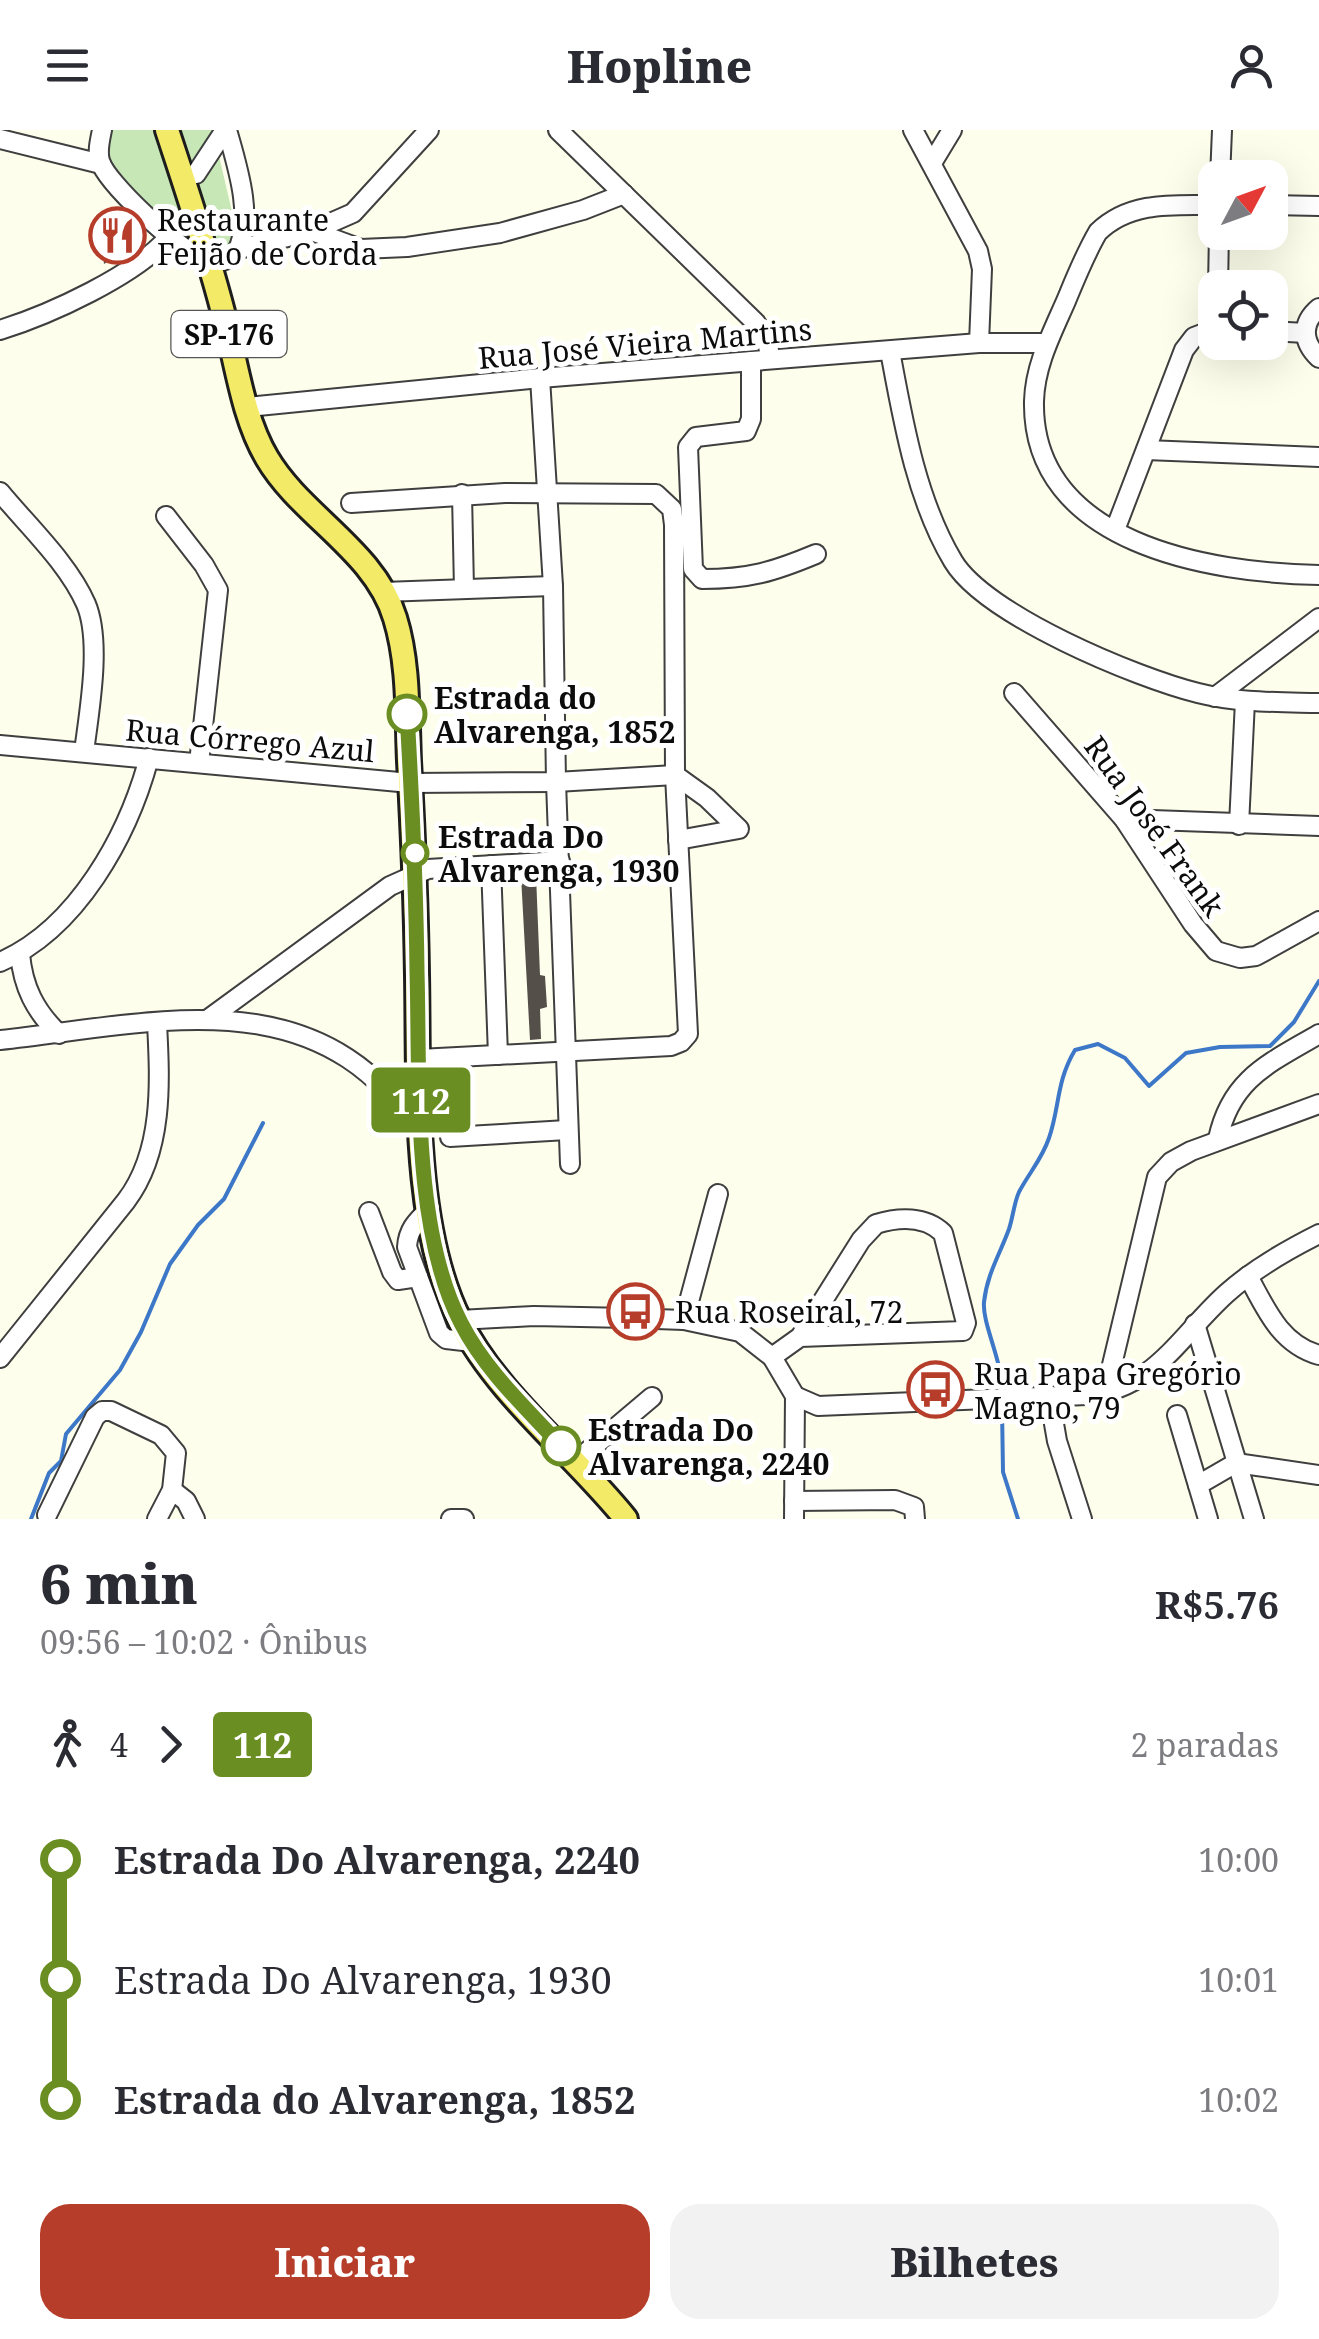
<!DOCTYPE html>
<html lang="pt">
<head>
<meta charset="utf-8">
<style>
  body { margin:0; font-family:"Noto Serif",serif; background:#f2f2f3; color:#2b2b33; height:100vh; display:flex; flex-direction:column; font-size:38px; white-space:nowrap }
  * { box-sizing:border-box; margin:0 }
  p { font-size:32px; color:#7c7c81 }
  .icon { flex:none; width:55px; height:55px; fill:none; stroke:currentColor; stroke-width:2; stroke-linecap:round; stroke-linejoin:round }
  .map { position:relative; height:1389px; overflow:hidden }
  .panel { display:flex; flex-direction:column; background:#fff; flex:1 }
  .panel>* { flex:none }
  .badge { padding:0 20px; border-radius:8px; font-size:35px; line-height:65px }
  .needle { width:65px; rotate:49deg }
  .buttons { position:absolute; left:1198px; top:30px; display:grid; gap:20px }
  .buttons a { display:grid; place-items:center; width:90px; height:90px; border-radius:20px; background:#fff; box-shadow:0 10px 40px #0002; font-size:50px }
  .map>.badge { position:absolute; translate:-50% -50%; box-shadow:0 0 0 5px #fff }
  .legs { display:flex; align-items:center; gap:15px; height:110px; padding:0 40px; font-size:32px }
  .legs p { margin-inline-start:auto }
  .head { display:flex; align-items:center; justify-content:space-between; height:170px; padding:0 40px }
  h1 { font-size:55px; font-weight:800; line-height:75px }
  .cta { display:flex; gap:20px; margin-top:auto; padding:20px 40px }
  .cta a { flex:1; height:115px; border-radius:30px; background:#b63d2a; color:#fff; font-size:40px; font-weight:800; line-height:115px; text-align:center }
  .cta a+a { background:#f2f2f3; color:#2b2b33 }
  ul { padding:0 40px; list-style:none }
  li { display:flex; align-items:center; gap:35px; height:120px; font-size:38px }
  li i { display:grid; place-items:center; width:15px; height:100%; margin:0 12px; background:currentColor }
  li i::after { content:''; width:25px; height:25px; margin:-12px; border:8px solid; border-radius:50%; background:#fff }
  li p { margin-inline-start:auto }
  li:first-child i { background:linear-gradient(#0000 50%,currentColor 0) }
  li:last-child i { background:linear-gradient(currentColor 50%,#0000 0) }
  header { display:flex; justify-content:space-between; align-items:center; height:130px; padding:0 40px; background:#fff; font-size:45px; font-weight:800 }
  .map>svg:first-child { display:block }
</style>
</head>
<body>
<header><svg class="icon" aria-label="menu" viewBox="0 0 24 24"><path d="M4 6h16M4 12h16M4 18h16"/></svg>Hopline<svg class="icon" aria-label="person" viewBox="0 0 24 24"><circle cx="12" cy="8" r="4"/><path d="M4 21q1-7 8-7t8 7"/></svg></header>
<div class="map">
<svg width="1319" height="1389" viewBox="0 0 1319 1389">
  <rect width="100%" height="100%" fill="#fefeec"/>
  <path fill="#c7e7b7" d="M113 0H213L236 99 235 113C196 146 131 61 106 35Z"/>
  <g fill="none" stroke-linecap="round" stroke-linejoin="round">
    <g stroke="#3d77c8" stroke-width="4">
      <path d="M1002 1262C1003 1232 982 1194 984 1172 987 1144 1000 1124 1009 1099 1013 1087 1014 1073 1019 1062 1029 1043 1042 1029 1049 1008 1060 976 1056 952 1075 920L1098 914 1125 928 1149 956 1186 923 1220 917 1270 916 1294 892 1319 851"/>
      <polyline points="1002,1277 1003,1342 1018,1389"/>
      <polyline points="31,1389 49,1343 61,1331 66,1304 120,1240 141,1202 170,1134 198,1095 224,1069 263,993"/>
    </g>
  </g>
  <g fill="#544f49">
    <polygon points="119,79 136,94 136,102 128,118 104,134 99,89 119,84"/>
    <polygon points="536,745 540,845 545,846 547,877 540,879 541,909 530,910 521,746"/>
  </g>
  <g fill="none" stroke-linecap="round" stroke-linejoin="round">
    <defs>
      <g id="minor">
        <path d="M102 0C100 10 97 21 100 31 107 54 178 118 200 128 213 134 226 133 236 123 255 90 237 35 227 0"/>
        <polyline points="558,0 756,193 766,208 771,229"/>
        <polyline points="913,0 978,121 982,139 979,213"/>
        <polyline points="0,9 101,34"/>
        <polyline points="932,33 952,0"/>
        <polyline points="196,44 225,0"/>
        <polyline points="1220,48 1222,0"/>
        <path d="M1215 75C1173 75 1130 71 1098 102 1085 124 1076 147 1066 171 1052 203 1035 235 1034 271 1031 414 1210 443 1319 445"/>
        <polyline points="1270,75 1319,76"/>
        <polyline points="312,101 361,119 407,117 500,103 583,80 624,64"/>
        <polyline points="239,119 312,101 353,83 429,0"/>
        <polyline points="1218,158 1219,102"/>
        <path d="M1319 178C1301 193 1302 212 1319 228"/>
        <path d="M0 200C51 184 134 146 169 107"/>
        <polyline points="1270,201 1305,203"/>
        <path d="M890 221C903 291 916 369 953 431 985 485 1137 548 1198 563 1237 573 1279 572 1319 573"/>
        <path d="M751 231V289L746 301 696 307 688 317 693 439 702 449C749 449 773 442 816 424"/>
        <polyline points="540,248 553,456 556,652 570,1034"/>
        <polyline points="248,277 540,248 979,213 1047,213"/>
        <polyline points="1146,320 1319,327"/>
        <path d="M0 362C28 396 68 433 86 474 102 512 89 582 84 622"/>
        <polyline points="462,364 464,459"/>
        <polyline points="351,373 505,363 656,364 672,379 674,395 675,645 688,904 681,912 671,916 419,929"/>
        <polyline points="166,386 204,435 218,460 199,633"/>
        <polyline points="1115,400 1184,220 1194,207 1215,199"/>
        <polyline points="383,462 553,456"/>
        <polyline points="1014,563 1124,689 1193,794 1216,821 1240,828 1256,826 1319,791"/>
        <polyline points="1215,567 1319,488"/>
        <polyline points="0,615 410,653 556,652 675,645 707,668 739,699 678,710"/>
        <polyline points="1124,689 1319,696"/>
        <polyline points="1239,695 1245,571"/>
        <polyline points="491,735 498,925"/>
        <path d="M20 824C23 857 35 881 59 904"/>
        <path d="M0 832C77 799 128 706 149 628"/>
        <polyline points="207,890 390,756 428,739 560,731"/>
        <path d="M0 910C157 893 321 845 421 1006"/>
        <polyline points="450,1007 567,1000"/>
        <path d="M1218 1009C1231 948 1270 933 1319 904"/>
        <path d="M430 1078C417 1091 408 1099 407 1117L439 1203 446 1209 472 1212"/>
        <polyline points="369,1082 392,1142 398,1150 418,1147"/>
        <path d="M1248 1146C1266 1179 1280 1214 1319 1225"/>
        <polyline points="459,1190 534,1186 628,1188 684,1190 740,1202 772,1227 795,1266 794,1389"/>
        <polyline points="684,1190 718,1064"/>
        <polyline points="1195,1194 1254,1389"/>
        <path d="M772 1227 800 1207 861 1110 876 1094C899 1087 925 1086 943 1103L966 1193 963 1201 800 1207"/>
        <path d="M0 1228 126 1071C164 1021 160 951 157 893"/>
        <polyline points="1105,1264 1157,1047 1171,1032 1191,1021 1319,974"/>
        <polyline points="1049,1265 1057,1311 1082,1389"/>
        <path d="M795 1266 818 1276 1087 1265C1154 1260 1181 1204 1227 1163 1255 1138 1287 1120 1319 1104"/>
        <polyline points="1177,1285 1208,1389"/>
        <polyline points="575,1332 652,1267"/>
        <polyline points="1198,1355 1236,1333 1319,1345"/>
        <polyline points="172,1360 186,1371 195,1389"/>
        <polyline points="794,1371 895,1370 914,1377 915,1389"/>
        <polyline points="47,1385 95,1287 102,1281 111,1281 161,1305 176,1323 172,1360 157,1389"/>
        <polyline points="451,1389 464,1389"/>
      </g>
      <path id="major" d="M167 0C187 61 207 120 223 182 236 229 242 286 267 328 301 386 375 421 395 488 409 533 407 584 409 631 413 703 416 774 417 845 419 949 412 1097 460 1191 497 1265 574 1324 626 1389"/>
    </defs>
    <use href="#minor" stroke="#3f3f3f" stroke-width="22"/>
    <use href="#major" stroke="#1d1d1d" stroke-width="28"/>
    <use href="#minor" stroke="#fff" stroke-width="18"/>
    <use href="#major" stroke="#f3ea67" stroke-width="22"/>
  </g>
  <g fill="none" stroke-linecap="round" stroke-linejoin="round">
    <defs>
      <path id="line-1" d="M407 584C412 670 416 755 417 841 420 946 412 1099 461 1193 485 1240 525 1277 561 1316"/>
    </defs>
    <use href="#line-1" stroke="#fff" stroke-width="22"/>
    <use href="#line-1" stroke="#6b8e23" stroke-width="15"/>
  </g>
  <defs>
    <symbol id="restaurant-ring" viewBox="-11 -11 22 22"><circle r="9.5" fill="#fff" stroke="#b63d2a" stroke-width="1.5"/><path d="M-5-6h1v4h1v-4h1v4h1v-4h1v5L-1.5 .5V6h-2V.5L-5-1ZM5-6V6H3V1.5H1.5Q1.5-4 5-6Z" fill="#b63d2a"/></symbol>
    <symbol id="bus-ring" viewBox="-11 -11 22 22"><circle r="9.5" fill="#fff" stroke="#b63d2a" stroke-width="1.5"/><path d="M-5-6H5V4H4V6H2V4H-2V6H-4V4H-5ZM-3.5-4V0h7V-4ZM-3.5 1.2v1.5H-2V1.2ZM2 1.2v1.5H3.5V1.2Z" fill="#b63d2a"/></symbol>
  </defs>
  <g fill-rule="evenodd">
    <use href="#restaurant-ring" x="86" y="74" width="63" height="63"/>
    <use href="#bus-ring" x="604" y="1150" width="63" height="63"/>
    <use href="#bus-ring" x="904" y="1228" width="63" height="63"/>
  </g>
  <g fill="#fff" stroke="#6b8e23" stroke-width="5">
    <circle cx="407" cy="584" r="18"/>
    <circle cx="415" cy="723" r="12"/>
    <circle cx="561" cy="1316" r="18"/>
  </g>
  <g text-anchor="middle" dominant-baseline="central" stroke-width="10" stroke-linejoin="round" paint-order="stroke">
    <rect fill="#fff" stroke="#555" stroke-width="2.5" x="171.5" y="181" width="115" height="46" rx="8"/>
    <g font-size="28" font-weight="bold" fill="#0c0c0c">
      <text x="229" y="204">SP-176</text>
    </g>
    <g font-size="30" fill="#0c0c0c" stroke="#fff" text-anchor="start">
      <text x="157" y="89">Restaurante<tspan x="157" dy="34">Feijão de Corda</tspan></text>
      <text x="675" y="1181">Rua Roseiral, 72</text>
      <text x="974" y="1243">Rua Papa Gregório<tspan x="974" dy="34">Magno, 79</tspan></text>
    </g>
    <g font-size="30" fill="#0c0c0c" stroke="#fff">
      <text transform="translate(645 213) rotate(-5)">Rua José Vieira Martins</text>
      <text transform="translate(250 610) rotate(5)">Rua Córrego Azul</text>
      <text transform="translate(1155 696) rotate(54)">Rua José Frank</text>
    </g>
    <g font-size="30" font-weight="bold" fill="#0c0c0c" stroke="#fff" text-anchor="start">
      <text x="434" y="567">Estrada do<tspan x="434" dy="34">Alvarenga, 1852</tspan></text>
      <text x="438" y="706">Estrada Do<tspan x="438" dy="34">Alvarenga, 1930</tspan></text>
      <text x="588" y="1299">Estrada Do<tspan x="588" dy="34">Alvarenga, 2240</tspan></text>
    </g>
  </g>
</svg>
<div class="buttons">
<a><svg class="needle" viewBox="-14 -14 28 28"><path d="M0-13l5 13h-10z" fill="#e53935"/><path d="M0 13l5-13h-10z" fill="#7c7c81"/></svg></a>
<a><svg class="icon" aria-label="locate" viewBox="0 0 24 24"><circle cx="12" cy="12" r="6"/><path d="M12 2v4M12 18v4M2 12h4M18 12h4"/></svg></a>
</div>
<b class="badge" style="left:421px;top:970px;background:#6b8e23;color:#fff">112</b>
</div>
<section class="panel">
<div class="head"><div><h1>6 min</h1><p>09:56 – 10:02 · Ônibus</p></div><b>R$5.76</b></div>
<div class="legs"><svg class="icon" aria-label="walk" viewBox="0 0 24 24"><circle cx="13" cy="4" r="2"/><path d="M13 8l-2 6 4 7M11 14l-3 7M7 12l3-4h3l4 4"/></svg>4<svg class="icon" aria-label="forward" viewBox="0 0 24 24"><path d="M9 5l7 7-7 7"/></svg><b class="badge" style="background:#6b8e23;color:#fff">112</b><p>2 paradas</p></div>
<ul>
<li><i style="color:#6b8e23"></i><b>Estrada Do Alvarenga, 2240</b><p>10:00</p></li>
<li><i style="color:#6b8e23"></i><span>Estrada Do Alvarenga, 1930</span><p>10:01</p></li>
<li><i style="color:#6b8e23"></i><b>Estrada do Alvarenga, 1852</b><p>10:02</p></li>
</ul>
<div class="cta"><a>Iniciar</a><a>Bilhetes</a></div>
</section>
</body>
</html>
